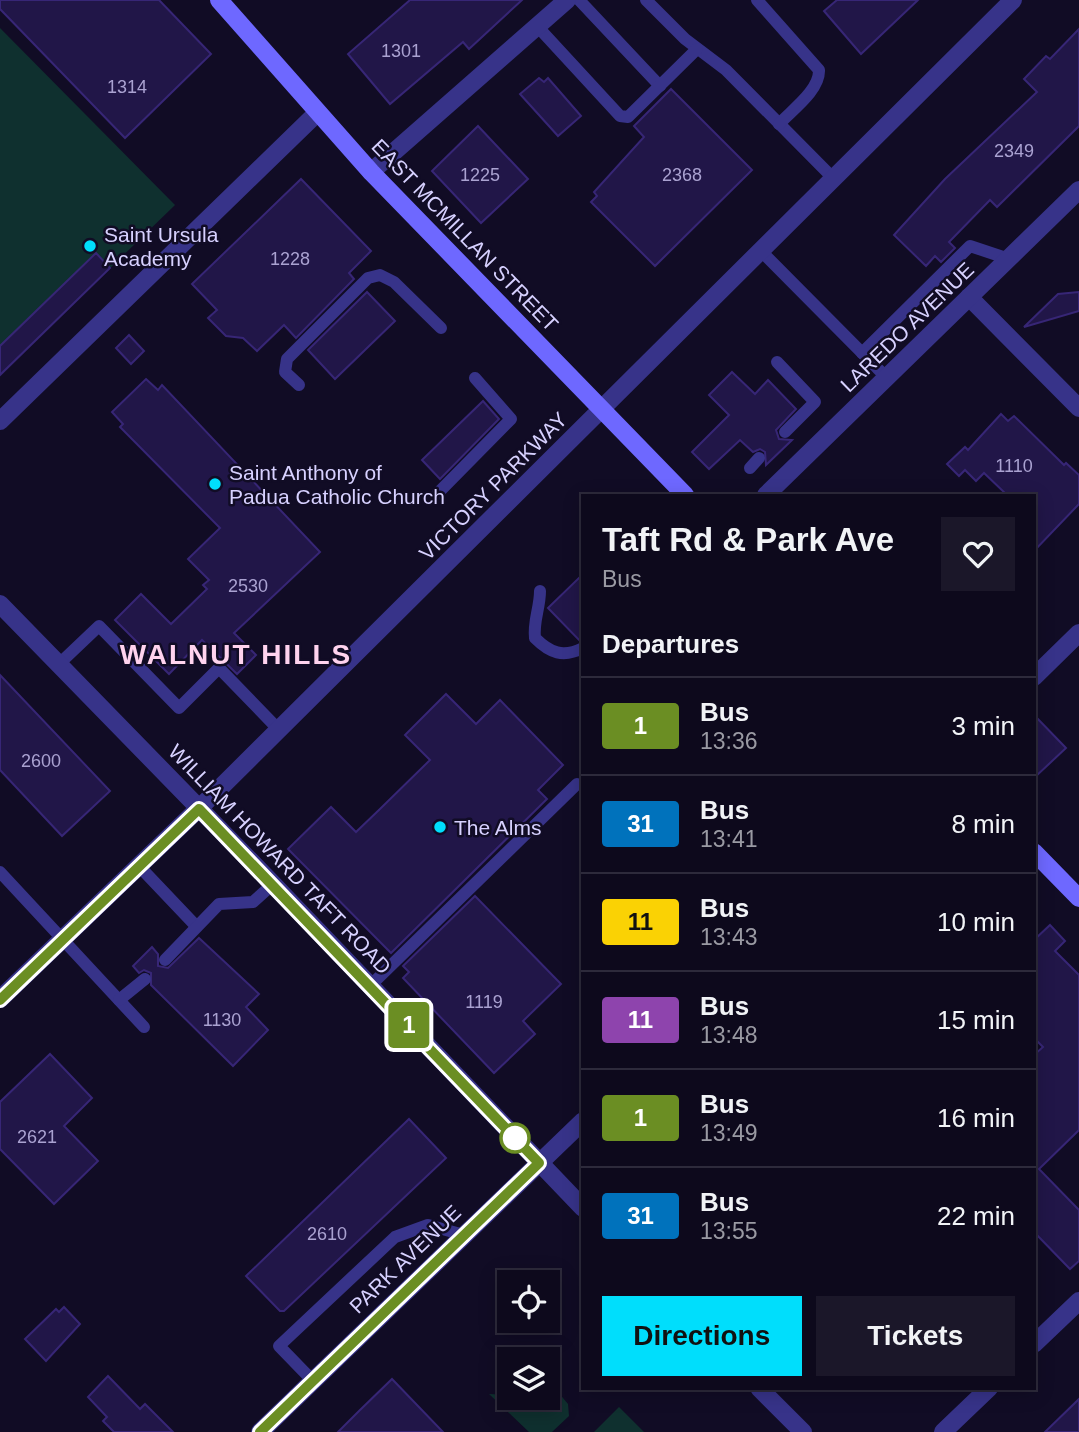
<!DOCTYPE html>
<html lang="en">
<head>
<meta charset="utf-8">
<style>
  body { margin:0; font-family:Arial,sans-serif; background:#1b1729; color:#f1f3f6; height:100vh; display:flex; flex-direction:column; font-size:26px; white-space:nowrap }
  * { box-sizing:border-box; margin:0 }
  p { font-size:23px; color:#9a9aa3 }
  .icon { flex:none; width:38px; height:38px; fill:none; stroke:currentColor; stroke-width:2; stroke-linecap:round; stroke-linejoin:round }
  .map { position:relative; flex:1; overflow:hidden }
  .side { position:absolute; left:581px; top:494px; width:455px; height:896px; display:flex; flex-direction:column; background:#0d091c; border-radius:0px; box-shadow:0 4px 18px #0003,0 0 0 2px #2d2a3b }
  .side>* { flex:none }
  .badge { padding:0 14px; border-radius:5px; font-size:24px; line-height:46px }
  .fabs { position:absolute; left:497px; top:1270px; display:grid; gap:14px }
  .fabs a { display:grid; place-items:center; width:63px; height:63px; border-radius:0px; background:#0d091c; box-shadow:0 4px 18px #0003,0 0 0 2px #2d2a3b; font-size:35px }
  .map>.badge { position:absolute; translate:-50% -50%; box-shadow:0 0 0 4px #fff }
  h2 { padding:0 21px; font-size:26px; line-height:63px }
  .round { display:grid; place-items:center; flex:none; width:74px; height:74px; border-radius:0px; background:#1b1729 }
  .summary { display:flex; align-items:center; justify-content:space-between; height:119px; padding:0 21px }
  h1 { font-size:33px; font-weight:700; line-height:52px }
  .primary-button { display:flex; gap:14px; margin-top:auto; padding:14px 21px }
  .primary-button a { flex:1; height:80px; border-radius:0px; background:#00defc; color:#111; font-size:28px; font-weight:700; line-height:80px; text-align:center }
  .primary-button a+a { background:#1b1729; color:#f1f3f6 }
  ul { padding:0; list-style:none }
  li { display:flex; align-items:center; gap:21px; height:98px; padding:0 21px; border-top:2px solid #2d2a3b }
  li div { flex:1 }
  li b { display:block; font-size:26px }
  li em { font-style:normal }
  li .badge { min-width:77px; font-weight:700; text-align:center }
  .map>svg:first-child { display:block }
</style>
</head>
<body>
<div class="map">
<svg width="1079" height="1432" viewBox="0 0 1079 1432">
  <rect width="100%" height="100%" fill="#110c25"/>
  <g fill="#0f302f">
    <polygon points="0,28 175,205 0,375"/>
    <polygon points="558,1392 568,1404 569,1416 552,1432 529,1432 489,1394 509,1395 509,1398 548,1398 548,1393"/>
    <polygon points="619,1407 644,1432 594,1432"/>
  </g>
  <g fill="#211648" stroke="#372676" stroke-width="2">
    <polygon points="0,0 159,0 211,54 125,138 0,9"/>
    <polygon points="410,0 522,0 469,49 463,42 390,104 348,54"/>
    <polygon points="837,0 918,0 861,54 824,11"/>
    <polygon points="1079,29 1079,126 997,207 990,200 949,242 955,248 941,262 935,256 926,266 894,235 945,179 1037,92 1024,79 1046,56 1050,59"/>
    <polygon points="539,78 544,82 548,78 581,116 558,136 520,94"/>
    <polygon points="671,89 752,170 655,266 591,202 597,196 594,192 644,137 634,126"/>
    <polygon points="478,126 528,179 481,223 432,171"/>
    <polygon points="301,179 371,251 349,273 354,279 296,338 284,325 257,351 243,338 226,336 208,318 217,310 192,284"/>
    <polygon points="96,253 110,268 0,375 0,346"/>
    <polygon points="367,292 395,321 335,379 308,350"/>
    <polygon points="1079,292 1079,311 1024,327 1058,294"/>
    <polygon points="129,335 144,351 131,364 116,348"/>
    <polygon points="732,372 755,394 768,380 796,409 776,430 779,439 792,440 766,465 765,452 760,449 753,452 740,440 709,469 692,452 729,415 709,395"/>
    <polygon points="146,379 158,390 162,385 320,552 234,633 256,655 237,674 202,640 169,674 115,620 141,594 171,624 207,589 203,585 209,580 188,559 220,528 120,427 123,424 112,412"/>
    <polygon points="483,401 499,419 440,479 422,460"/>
    <polygon points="1001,414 1008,421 1014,416 1064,465 1066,463 1079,475 1079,504 1034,551 1034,495 1007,495 984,473 976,481 965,470 959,476 947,464 965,447 968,450"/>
    <polygon points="583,574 583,639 579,640 548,608"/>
    <polygon points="0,675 110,791 62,836 0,770"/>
    <polygon points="446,694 476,724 500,700 563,765 538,790 547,799 391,953 288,849 331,807 356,832 381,808 430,760 405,735"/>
    <polygon points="1034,715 1066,748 1034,778"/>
    <polygon points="475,896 561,984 523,1021 535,1034 494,1073 403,978 409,972 403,966"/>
    <polygon points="1050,925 1065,941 1055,951 1079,975 1079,1130 1039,1169 1079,1210 1079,1261 1070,1269 1034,1232 1034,1055 1043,1047 1034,1038 1034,940"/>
    <polygon points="199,938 259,994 246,1007 268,1030 233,1066 151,985 151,973 144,970 139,973 133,966 152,947 158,954 158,966 168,968"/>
    <polygon points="50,1054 92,1098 64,1126 98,1161 54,1204 0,1149 0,1102"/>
    <polygon points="409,1119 446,1158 284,1311 280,1311 246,1276"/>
    <polygon points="64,1307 80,1324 46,1361 25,1339 56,1309 59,1312"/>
    <polygon points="108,1376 140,1409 145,1404 173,1432 114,1432 103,1421 107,1417 88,1397"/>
    <polygon points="392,1379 443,1432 338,1432 359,1411"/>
    <polygon points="1079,1399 1079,1432 1045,1432"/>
  </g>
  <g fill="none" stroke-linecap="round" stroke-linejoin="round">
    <g stroke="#373389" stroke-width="12">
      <polyline points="579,0 660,86"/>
      <polyline points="646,0 685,39 726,70 833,178"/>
      <path d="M757 0 819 70C820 90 792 110 779 124"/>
      <polyline points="537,26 620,116 628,117 697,49"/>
      <polyline points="761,251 887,378"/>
      <polyline points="862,353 970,246 1009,259"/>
      <polyline points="777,362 815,402 785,432"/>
      <polyline points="299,385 285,372 287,359 368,278 380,275 394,282 441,328"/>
      <polyline points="750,468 759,458"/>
      <polyline points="437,494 511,419 475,378"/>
      <path d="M540 591C540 608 533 621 535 638 550 653 563 658 583 648"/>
      <polyline points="59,664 99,626 179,708 219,668 279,730"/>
      <polyline points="139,866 196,926"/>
      <polyline points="0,872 144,1027"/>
      <polyline points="165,960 219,904 253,902 273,884"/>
      <polyline points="371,985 577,784"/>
      <polyline points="119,1000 145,979"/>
      <polyline points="312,1380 279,1346 395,1237 428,1225 464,1235"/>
    </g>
    <g stroke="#373389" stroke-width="18">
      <polyline points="371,172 567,0"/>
      <polyline points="969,297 1079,408"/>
      <polyline points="0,421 317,113"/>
      <polyline points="766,495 1079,190"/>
      <polyline points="1034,677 1079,633"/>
      <polyline points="1034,1344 1079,1301"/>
      <polyline points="260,1432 583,1121"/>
      <polyline points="943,1432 989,1388"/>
    </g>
    <g stroke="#373389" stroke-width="18">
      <polyline points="0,604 273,884 583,1208"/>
      <polyline points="0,999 218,790 1013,0"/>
      <polyline points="759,1388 803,1432"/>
    </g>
    <g stroke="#6e68ff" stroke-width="18">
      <polyline points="219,0 371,172 685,495"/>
      <polyline points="1034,852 1079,898"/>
    </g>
  </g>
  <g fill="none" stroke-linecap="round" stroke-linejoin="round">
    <defs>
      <polyline id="line" points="0,1000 199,809 539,1163 260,1432"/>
    </defs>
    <use href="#line" stroke="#fff" stroke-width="16"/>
    <use href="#line" stroke="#6b8e23" stroke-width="10"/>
  </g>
  <g fill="#00defc" stroke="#110c25" stroke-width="2.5">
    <circle cx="90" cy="246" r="7"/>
    <circle cx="215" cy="484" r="7"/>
    <circle cx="440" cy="827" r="7"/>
  </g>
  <circle fill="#fff" stroke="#6b8e23" stroke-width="3.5" cx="515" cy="1138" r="14"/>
  <g text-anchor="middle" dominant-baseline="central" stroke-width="5" stroke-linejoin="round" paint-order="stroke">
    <g font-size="18" fill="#aaa2d1">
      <text x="401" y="51">1301</text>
      <text x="127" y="87">1314</text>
      <text x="1014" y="151">2349</text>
      <text x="480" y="175">1225</text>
      <text x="682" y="175">2368</text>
      <text x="290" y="259">1228</text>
      <text x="1014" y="466">1110</text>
      <text x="248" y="586">2530</text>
      <text x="41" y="761">2600</text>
      <text x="484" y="1002">1119</text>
      <text x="222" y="1020">1130</text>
      <text x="37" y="1137">2621</text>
      <text x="327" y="1234">2610</text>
    </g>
    <g font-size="21" fill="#d7d1ff" stroke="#110c25" text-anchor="start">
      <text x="104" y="234">Saint Ursula<tspan x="104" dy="24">Academy</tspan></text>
      <text x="229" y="472">Saint Anthony of<tspan x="229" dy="24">Padua Catholic Church</tspan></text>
      <text x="454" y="827">The Alms</text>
    </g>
    <g font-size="21" fill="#d7d1ff" stroke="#110c25">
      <text transform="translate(465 235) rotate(46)">EAST MCMILLAN STREET</text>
      <text transform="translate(907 327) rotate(-44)">LAREDO AVENUE</text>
      <text transform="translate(493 486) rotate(-45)">VICTORY PARKWAY</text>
      <text transform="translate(280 859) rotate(46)">WILLIAM HOWARD TAFT ROAD</text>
      <text transform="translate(405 1259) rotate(-44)">PARK AVENUE</text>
    </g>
    <g font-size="28" font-weight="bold" letter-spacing="2" fill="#ffd3ee" stroke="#110c25">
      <text x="236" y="654">WALNUT HILLS</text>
    </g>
  </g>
</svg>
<div class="fabs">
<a><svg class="icon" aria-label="locate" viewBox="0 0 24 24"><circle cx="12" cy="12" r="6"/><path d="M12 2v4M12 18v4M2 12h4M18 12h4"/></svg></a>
<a><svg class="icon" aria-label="layers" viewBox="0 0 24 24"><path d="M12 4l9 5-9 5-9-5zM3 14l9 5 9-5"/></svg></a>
</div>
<b class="badge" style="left:409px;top:1025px;background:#6b8e23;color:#fff">1</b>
<section class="side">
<div class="summary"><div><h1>Taft Rd &amp; Park Ave</h1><p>Bus</p></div><a class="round"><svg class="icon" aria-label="heart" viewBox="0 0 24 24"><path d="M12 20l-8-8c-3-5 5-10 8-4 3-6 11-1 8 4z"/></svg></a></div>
<h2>Departures</h2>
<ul>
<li><span class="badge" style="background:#6b8e23;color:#fff">1</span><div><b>Bus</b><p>13:36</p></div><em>3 min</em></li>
<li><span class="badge" style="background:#0072bc;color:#fff">31</span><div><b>Bus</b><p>13:41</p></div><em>8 min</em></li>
<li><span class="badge" style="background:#fad204;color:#111">11</span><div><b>Bus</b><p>13:43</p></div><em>10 min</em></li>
<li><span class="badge" style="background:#8e44ad;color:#fff">11</span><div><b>Bus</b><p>13:48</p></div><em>15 min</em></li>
<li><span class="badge" style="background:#6b8e23;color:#fff">1</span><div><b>Bus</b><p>13:49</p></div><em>16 min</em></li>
<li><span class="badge" style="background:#0072bc;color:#fff">31</span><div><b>Bus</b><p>13:55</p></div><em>22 min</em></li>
</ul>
<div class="primary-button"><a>Directions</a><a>Tickets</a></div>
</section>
</div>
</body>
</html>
